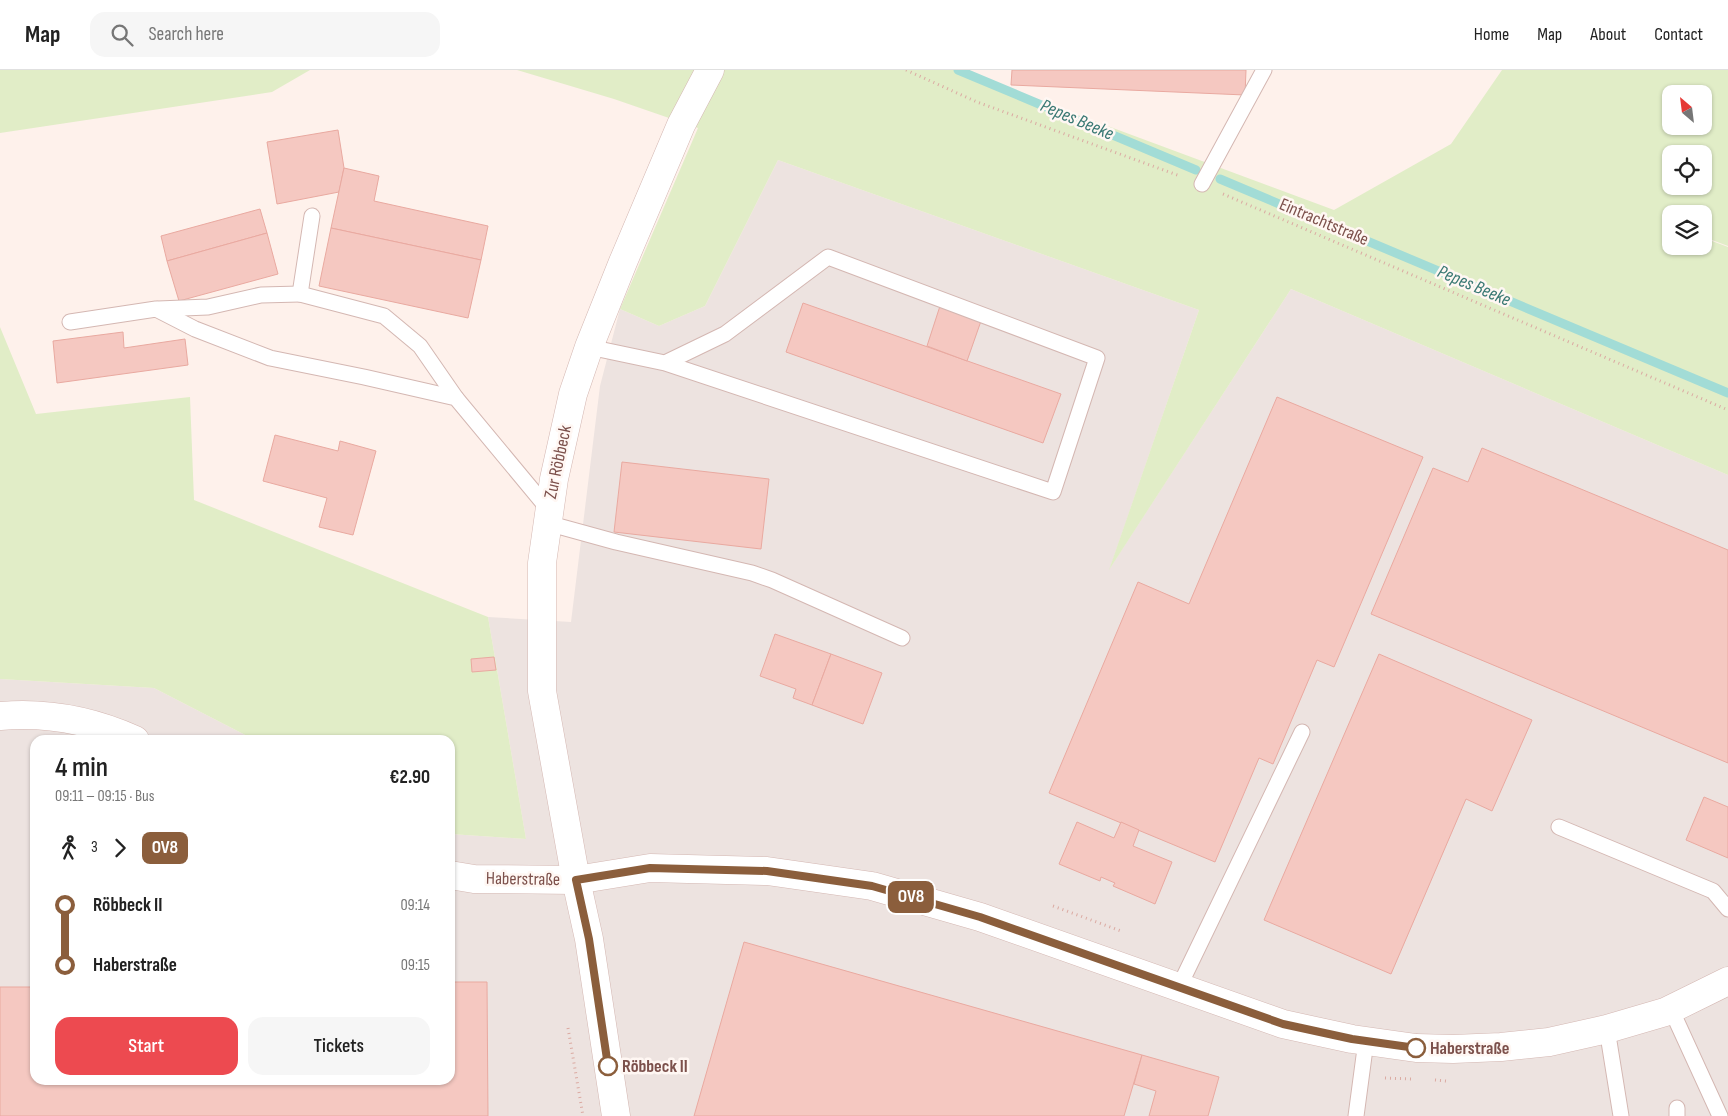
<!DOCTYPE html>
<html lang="en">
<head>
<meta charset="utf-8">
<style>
  body { margin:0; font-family:"Sofia Sans Condensed",sans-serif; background:#f6f6f6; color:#222; height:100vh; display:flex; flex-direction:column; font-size:19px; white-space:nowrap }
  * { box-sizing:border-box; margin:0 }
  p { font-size:16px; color:#767676 }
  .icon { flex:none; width:28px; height:28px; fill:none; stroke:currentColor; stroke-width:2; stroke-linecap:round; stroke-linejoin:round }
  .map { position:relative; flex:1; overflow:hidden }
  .sheet { position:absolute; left:30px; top:665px; width:425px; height:350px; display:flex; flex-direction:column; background:#fff; border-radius:15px; box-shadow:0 1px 4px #0004 }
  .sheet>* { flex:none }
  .badge { padding:0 10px; border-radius:8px; font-size:18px; line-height:32px }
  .needle { width:32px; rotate:332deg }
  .controls { position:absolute; left:1662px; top:15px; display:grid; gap:10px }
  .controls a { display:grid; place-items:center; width:50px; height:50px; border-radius:10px; background:#fff; box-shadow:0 1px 4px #0004; font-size:25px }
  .map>.badge { position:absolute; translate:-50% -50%; box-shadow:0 0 0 2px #fff }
  .legs { display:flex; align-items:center; gap:8px; height:55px; padding:0 25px; font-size:16px }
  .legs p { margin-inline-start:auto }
  .overview { display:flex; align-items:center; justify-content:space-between; height:85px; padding:0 25px }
  h1 { font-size:28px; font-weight:600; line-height:38px }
  .primary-button { display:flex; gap:10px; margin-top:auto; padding:10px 25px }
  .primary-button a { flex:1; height:58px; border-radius:15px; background:#ed4a50; color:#fff; font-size:20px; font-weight:600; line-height:58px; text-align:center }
  .primary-button a+a { background:#f6f6f6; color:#222 }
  ul { padding:0 25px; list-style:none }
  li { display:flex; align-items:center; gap:18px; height:60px; font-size:19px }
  li i { display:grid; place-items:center; width:8px; height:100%; margin:0 6px; background:currentColor }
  li i::after { content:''; width:12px; height:12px; margin:-6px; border:4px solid; border-radius:50%; background:#fff }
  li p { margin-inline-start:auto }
  li:first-child i { background:linear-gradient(#0000 50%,currentColor 0) }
  li:last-child i { background:linear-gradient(currentColor 50%,#0000 0) }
  header { display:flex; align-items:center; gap:30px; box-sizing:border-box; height:70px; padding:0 25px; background:#fff; border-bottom:1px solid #e0e0e0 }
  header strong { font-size:24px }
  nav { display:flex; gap:28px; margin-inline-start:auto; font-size:18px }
  .search { width:350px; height:45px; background:#f6f6f6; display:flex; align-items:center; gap:12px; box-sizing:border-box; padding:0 18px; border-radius:15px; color:#767676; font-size:19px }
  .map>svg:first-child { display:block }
</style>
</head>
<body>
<header>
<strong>Map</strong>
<div class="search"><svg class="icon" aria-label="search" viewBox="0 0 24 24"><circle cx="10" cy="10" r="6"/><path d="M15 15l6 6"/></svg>Search here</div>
<nav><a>Home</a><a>Map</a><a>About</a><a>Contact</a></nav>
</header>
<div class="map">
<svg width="1728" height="1046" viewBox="0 0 1728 1046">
  <rect width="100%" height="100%" fill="#fef1eb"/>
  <polygon fill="#ede3e0" points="778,90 1199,240 1110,498 1291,219 1728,405 1728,1046 0,1046 0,609 154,618 255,670 35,670 35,1010 450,1010 450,764 526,769 488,547 571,552 600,316 620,239 659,256 705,236"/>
  <g fill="#e1edc7" fill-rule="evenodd">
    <polygon points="0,0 310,0 272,22 0,63"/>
    <path d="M517 0H957L1334 140 1451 74 1502 0H1728V176L1704 167V144H1671V155L1662 152 1671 156V176H1704V168L1728 177V405L1291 219 1109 500 1199 240 778 90 705 236 659 256 620 239 698 58 614 29ZM1671 24H1704V56H1671ZM1671 84H1704V116H1671Z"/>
    <polygon points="0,257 36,344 190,327 194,430 488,547 526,769 450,764 450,670 255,670 154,618 0,609"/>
  </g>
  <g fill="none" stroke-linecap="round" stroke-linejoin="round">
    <g stroke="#a2dcd6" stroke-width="9">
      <polyline points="958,0 1196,100"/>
      <polyline points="1220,109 1728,323"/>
    </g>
  </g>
  <g fill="#f5c8c1" stroke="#e9a9a0">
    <polygon points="1012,0 1246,0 1245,25 1011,15"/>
    <polygon points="338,60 344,98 339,122 277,134 267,72"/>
    <polygon points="344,98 379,106 374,131 488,156 481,190 331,158"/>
    <polygon points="260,139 267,163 167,191 161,166"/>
    <polygon points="331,158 481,190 468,248 319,216"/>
    <polygon points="267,163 278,204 179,231 167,191"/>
    <polygon points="803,233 1061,324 1043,373 786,282"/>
    <polygon points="940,236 981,251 967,291 927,276"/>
    <polygon points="123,262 124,278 185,269 188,295 57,313 53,271"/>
    <polygon points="1277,327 1423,387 1334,597 1317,590 1273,694 1259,688 1215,792 1049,723 1138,512 1189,534"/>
    <polygon points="275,365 338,381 340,371 376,381 353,465 319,457 327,428 263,411"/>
    <polygon points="1482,378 1728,480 1728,693 1371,544 1433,398 1468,412"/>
    <polygon points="622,392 769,409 761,479 614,462"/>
    <polygon points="775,564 831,584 812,635 793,628 796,619 760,606"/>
    <polygon points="831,584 882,603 863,654 812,635"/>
    <polygon points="1379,584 1532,650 1492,741 1466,729 1391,904 1264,850"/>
    <polygon points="494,587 496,600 472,602 471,589"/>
    <polygon points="1704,727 1728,737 1728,788 1686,770"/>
    <polygon points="1077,752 1114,768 1121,752 1139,760 1133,776 1172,792 1155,834 1113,816 1115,813 1101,807 1100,811 1059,794"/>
    <polygon points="744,872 1142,985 1124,1046 694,1046"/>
    <polygon points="450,912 487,912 488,1046 0,1046 0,917 35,917 35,1010 450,1010"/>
    <polygon points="1142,985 1219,1007 1208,1046 1149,1046 1156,1021 1134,1014"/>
  </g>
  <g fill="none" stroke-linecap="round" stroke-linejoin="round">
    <defs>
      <g id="service">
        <polyline points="1202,114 1264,0"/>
        <polyline points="312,146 300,224 384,246 420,276 456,328"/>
        <polyline points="158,239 208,237 261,225 300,224"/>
        <polyline points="70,252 156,239 195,259 270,288 364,307 456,328 549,440"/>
        <polyline points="589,277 665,293 1053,422 1097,288 828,187 725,264 665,293"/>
        <polyline points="547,453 616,472 752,503 772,510 902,568"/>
        <polyline points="1559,757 1713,821 1728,839"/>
        <polyline points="1179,917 1302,662"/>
        <polyline points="1671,939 1720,1046"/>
        <polyline points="1607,959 1621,1046"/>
        <polyline points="1677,1038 1677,1046"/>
        <polyline points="1356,1046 1366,971"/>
      </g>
      <g id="minor">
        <path d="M0 646C46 642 93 651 135 670"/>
        <polyline points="450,805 474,809 576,810 650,798 767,801 872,816 980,847 1283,954 1352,969 1416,978 1453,979 1501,977 1549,972 1607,959 1665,942 1728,911"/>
        <polyline points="616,1046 589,869 576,810 542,621 542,493 554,409 573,324 589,277 623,192 681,55 710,0"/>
      </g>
    </defs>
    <use href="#service" stroke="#d4b7b2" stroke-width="17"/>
    <use href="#minor" stroke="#d4b7b2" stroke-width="29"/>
    <g stroke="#dbaaa2" stroke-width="3" stroke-dasharray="1 4" stroke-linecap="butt">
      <polyline points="906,0 977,32 1180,106"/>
      <polyline points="1223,124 1728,340"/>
      <polyline points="1053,836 1121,861"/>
      <polyline points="568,958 583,1046"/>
      <polyline points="1385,1008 1411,1009"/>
      <polyline points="1435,1010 1446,1011"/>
    </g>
    <use href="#service" stroke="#fff" stroke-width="15"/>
    <use href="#minor" stroke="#fff" stroke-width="28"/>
  </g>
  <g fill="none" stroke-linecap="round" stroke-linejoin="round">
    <defs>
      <polyline id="line-1" points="608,996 589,869 576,810 650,798 767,801 872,816 980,847 1283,954 1352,969 1416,978"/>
    </defs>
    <use href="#line-1" stroke="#fff" stroke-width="11"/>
    <use href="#line-1" stroke="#8b5e3c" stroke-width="8"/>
  </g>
  <g fill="#fff" stroke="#8b5e3c" stroke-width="2.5">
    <circle cx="1416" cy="978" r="9"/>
    <circle cx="608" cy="996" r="9"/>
  </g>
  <g text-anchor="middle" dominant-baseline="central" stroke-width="5" stroke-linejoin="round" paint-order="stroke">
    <g font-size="18" fill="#7c504b" stroke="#fff7f3">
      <text transform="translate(1324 152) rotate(23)">Eintrachtstraße</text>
      <text transform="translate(558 392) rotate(-78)">Zur Röbbeck</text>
      <text transform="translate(523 809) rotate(1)">Haberstraße</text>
    </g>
    <g font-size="18" font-weight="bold" fill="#7c504b" stroke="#fff7f3" text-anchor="start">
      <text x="1430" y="978">Haberstraße</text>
      <text x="622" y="996">Röbbeck II</text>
    </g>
    <g font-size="19" font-style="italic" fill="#3a7974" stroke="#fff7f3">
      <text transform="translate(1077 50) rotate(23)">Pepes Beeke</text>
      <text transform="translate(1474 216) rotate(23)">Pepes Beeke</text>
    </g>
  </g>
</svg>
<div class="controls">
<a><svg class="needle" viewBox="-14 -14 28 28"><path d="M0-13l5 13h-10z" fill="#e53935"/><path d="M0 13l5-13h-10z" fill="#767676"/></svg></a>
<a><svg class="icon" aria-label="locate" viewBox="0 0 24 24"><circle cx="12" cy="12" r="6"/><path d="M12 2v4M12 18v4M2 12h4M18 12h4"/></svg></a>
<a><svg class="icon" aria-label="layers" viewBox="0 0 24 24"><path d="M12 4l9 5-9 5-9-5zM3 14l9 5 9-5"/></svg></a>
</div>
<b class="badge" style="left:911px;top:827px;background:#8b5e3c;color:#fff">OV8</b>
<section class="sheet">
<div class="overview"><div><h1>4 min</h1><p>09:11 – 09:15 · Bus</p></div><b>€2.90</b></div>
<div class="legs"><svg class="icon" aria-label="walk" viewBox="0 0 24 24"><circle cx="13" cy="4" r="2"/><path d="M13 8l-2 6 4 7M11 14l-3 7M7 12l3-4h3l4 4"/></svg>3<svg class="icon" aria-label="forward" viewBox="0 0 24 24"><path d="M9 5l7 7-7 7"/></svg><b class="badge" style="background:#8b5e3c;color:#fff">OV8</b></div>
<ul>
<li><i style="color:#8b5e3c"></i><b>Röbbeck II</b><p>09:14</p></li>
<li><i style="color:#8b5e3c"></i><b>Haberstraße</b><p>09:15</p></li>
</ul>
<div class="primary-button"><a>Start</a><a>Tickets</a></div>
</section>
</div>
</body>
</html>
